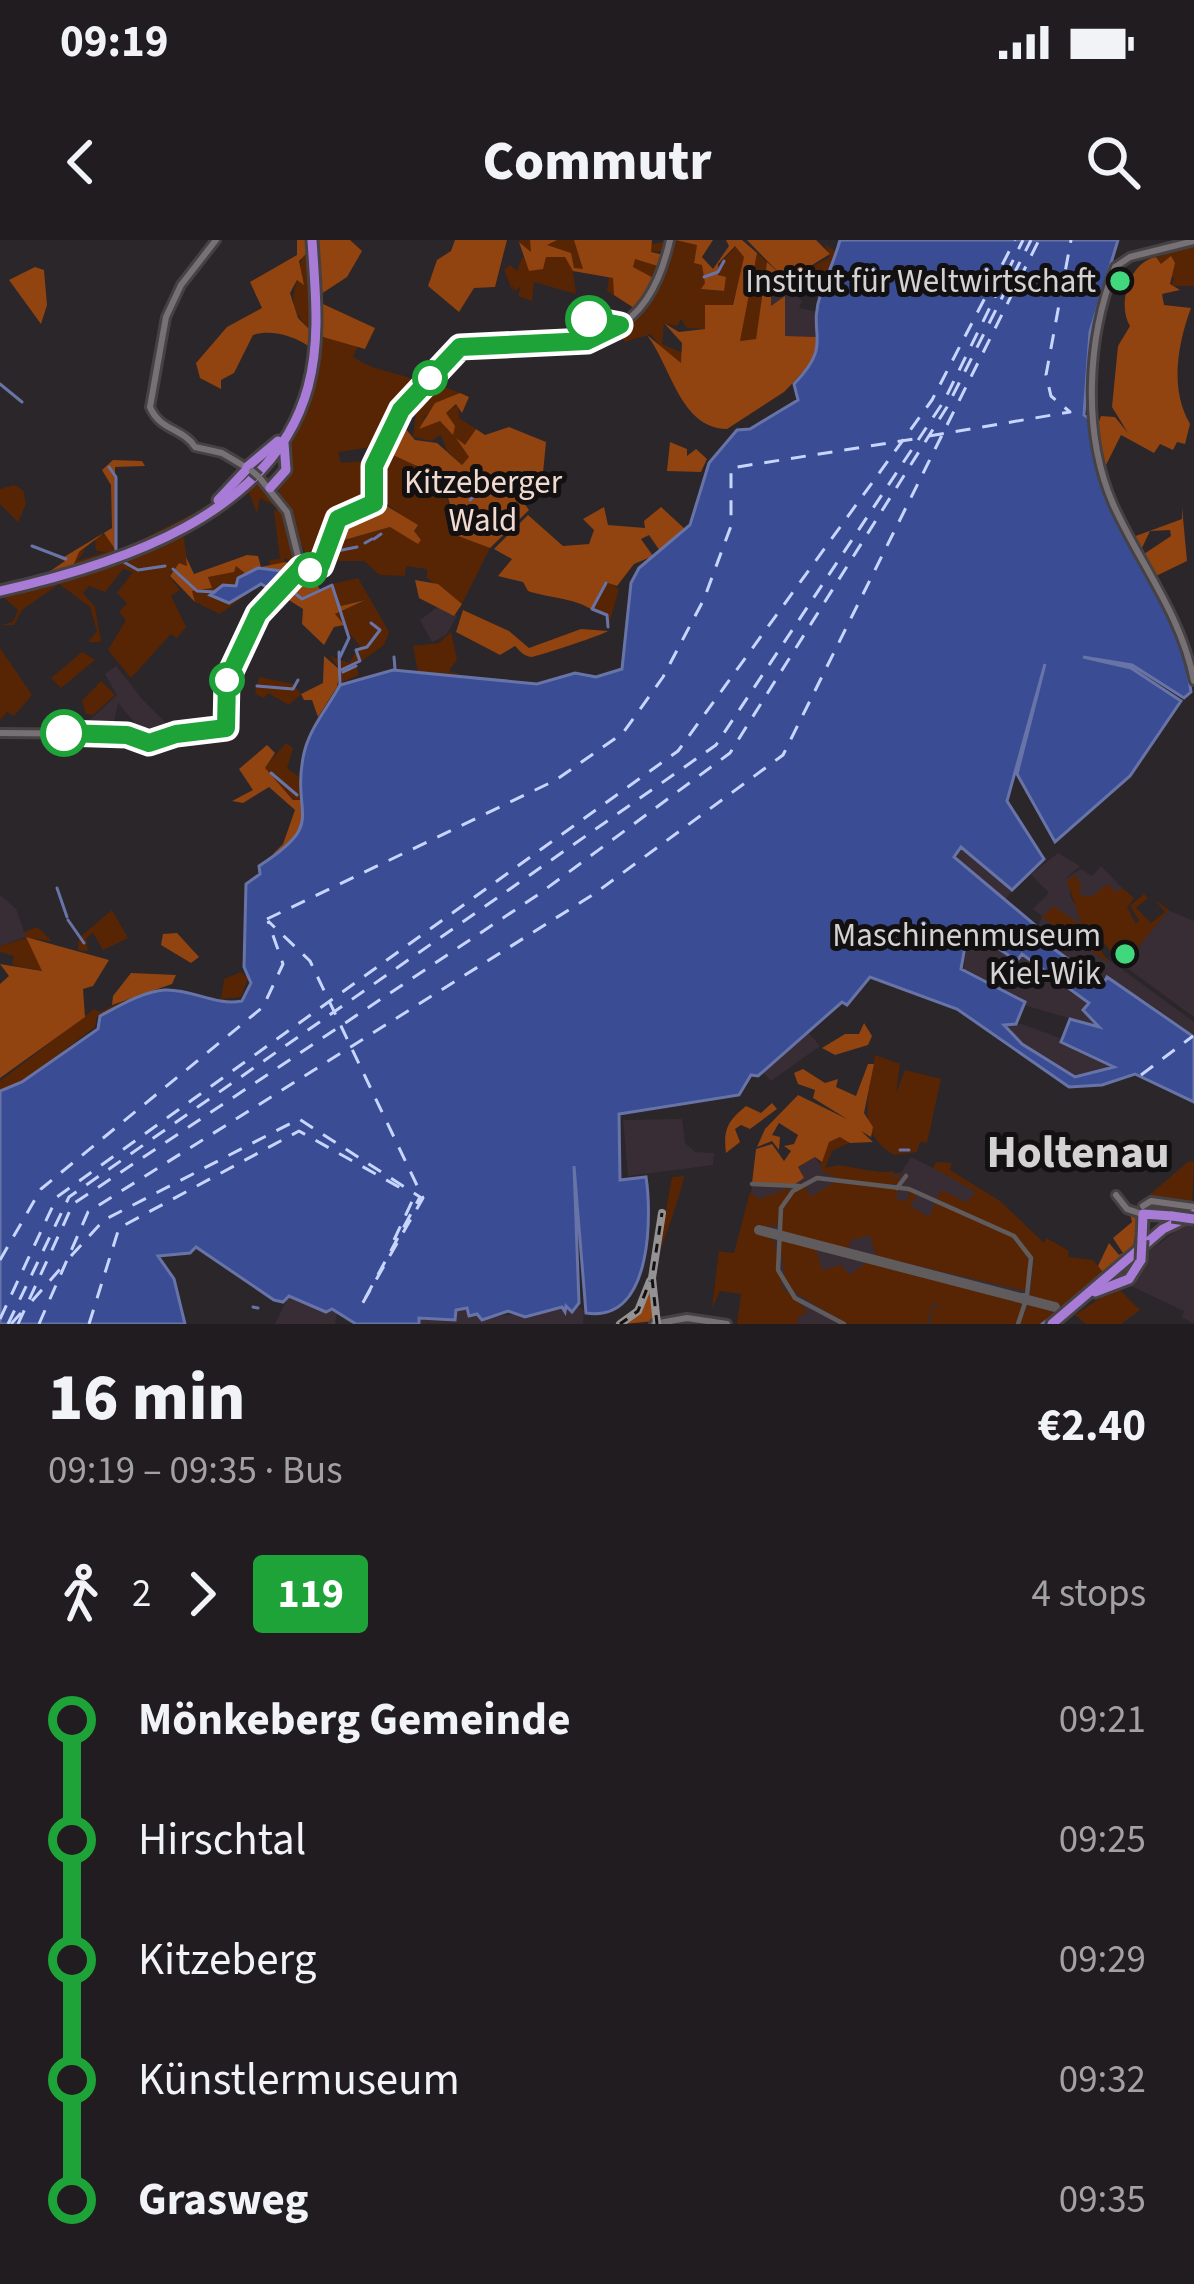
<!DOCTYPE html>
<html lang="en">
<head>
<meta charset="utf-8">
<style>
  body { margin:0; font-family:"Source Sans 3",sans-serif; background:#2d292c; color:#f1f3f6; height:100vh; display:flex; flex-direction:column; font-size:45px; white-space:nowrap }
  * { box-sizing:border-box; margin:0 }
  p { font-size:39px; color:#a2a1a4 }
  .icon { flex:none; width:66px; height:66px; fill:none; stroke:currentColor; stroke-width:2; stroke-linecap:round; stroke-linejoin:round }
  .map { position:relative; height:1084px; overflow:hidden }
  .side { display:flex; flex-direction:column; background:#201c1f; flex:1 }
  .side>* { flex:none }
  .badge { padding:0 24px; border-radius:9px; font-size:42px; line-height:78px }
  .map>.badge { position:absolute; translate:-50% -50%; box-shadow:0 0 0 6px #fff }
  .legs { display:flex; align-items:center; gap:18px; height:132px; padding:0 48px; font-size:39px }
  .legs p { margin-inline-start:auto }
  .head { display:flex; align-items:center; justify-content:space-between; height:204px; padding:0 48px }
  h1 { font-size:66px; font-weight:800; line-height:90px }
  ul { padding:0 48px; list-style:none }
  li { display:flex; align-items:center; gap:42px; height:120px; font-size:45px }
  li i { display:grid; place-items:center; width:18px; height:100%; margin:0 15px; background:currentColor }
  li i::after { content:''; width:30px; height:30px; margin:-15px; border:9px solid; border-radius:50%; background:#201c1f }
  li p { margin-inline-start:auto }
  li:first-child i { background:linear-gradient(#0000 50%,currentColor 0) }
  li:last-child i { background:linear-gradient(currentColor 50%,#0000 0) }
  .status { display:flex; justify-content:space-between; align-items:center; height:84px; padding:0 60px; background:#201c1f; direction:ltr }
  .status svg { height:33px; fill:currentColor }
  header { display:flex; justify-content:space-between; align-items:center; height:156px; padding:0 48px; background:#201c1f; font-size:54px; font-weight:800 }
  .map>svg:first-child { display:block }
</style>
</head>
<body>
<div class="status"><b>09:19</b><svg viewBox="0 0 49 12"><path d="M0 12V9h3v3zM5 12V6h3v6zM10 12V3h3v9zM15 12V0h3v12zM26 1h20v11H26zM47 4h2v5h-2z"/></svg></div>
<header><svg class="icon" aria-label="back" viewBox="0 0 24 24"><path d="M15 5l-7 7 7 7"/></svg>Commutr<svg class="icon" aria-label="search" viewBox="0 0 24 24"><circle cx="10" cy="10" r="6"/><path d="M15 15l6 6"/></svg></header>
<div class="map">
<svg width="1194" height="1084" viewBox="0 0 1194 1084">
  <rect width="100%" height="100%" fill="#2b2629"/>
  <g fill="#382d34">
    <polygon points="774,34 802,61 799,68 818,72 818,97 785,96 781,62 771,66"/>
    <polygon points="439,366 457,376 446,395 432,402 420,380"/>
    <polygon points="116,426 143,460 174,491 161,498 157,492 146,496 118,463 112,491 79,490 117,455 105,434"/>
    <polygon points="959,605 1015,649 1005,659 957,618"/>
    <polygon points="1058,613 1080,626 1064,640 1081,629 1092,636 1101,626 1122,648 1090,684 1070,650 1070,656 1105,717 1194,782 1194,795 1141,758 1103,744 1035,695 1042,676 1033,669 1049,653 1031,634"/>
    <polygon points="0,655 16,669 26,697 0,706"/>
    <polygon points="1168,670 1194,681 1194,777 1123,725"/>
    <polygon points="969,691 967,705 972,709 983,698 1017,721 1021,714 1087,761 1083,770 1101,783 1099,787 1024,765 1022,759 963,731"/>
    <polygon points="1022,784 1062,799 1114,827 1075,837 1024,806 1004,785"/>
    <polygon points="808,792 820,806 771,841 763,832"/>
    <polygon points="682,879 685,903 695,912 714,913 713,925 628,936 623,880"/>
    <polygon points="815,917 823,929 838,925 877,935 901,933 911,917 955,939 976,952 1073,1048 1047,1084 757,1084 745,1055 752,943 795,944 797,928"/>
    <polygon points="1189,981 1194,982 1194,1084 1182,1077 1184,1071 1127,1044 1139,1035 1148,1012"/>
    <polygon points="289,1056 337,1072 335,1084 275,1084"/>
    <polygon points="574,1063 584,1070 583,1084 419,1084 418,1078 455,1079 456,1070 468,1068 485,1078 563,1067 565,1072 571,1065 570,1071"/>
  </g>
  <g fill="#572504">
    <polygon points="518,0 650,0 651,4 667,2 665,11 648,12 647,20 661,27 648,55 634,68 607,51 609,37 573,31 576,54 534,42 532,61 518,56 521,46 515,51 513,44 513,52 504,30 510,25 517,31 523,16 530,31 546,17 568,14 531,13"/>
    <polygon points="672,0 697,5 694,23 702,24 706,44 714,51 724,51 717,27 736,6 745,17 732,66 721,66 706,80 706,89 687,88 681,79 677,86 664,83 662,104 685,114 682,124 668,117 651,94 624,102 622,85 657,50"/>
    <polygon points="825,4 839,14 818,43 798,34 830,17"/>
    <polygon points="1194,4 1194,46 1171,46 1174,39 1156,17"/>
    <path d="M308 12 312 92C293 73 289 61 298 39 303 25 296 23 308 12Z"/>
    <polygon points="757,13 767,22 756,99 739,101"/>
    <path d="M331 96 358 106 353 116C372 133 401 130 422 145L399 163 379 206 338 212 341 223 373 220 355 267 338 270 311 327 277 246 286 236C289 188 315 148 320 99Z"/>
    <polygon points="430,141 460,153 422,178 445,183 452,192 446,173 458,164 459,178 476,189 465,206 470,217 463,226 447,211 441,195 431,201 413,197 416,173 403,178 402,188 393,189 405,161"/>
    <path d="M382 210 443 238C453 279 446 293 490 308L462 364 427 338V329L406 326 405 336 380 335 364 321H327L333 304 390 287 418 303 413 284 379 258 375 230Z"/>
    <polygon points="256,237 282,267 298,323 284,318 285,324 269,326 270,320 280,319 274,271 279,268 260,258 257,273 249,253 183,292 188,326 179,323 169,336 180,350 171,356 186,387 177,398 171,394 131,438 108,410 126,380 119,372 127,363 117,353 133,332 123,329 105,352 89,346 83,353 95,367 101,402 88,402 97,391 90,367 59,344 22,370 14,385 0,385 13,382 18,370 0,354 180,289"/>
    <polygon points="14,245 23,250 26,264 18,282 0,264 0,249"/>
    <path d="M230 245C190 290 127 309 73 331H71L79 312 86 309 77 321 106 312 96 311 95 297 107 294 117 312 210 265Z"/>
    <polygon points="236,326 246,334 238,338 236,346 223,345 212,356 229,362 246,355 220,374 195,362 190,351 211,347 208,337"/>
    <polygon points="358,338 389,392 384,405 356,425 359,435 337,444 340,430 330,416 349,423 360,406 334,375 365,359 341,366 332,344"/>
    <polygon points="606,341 619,349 608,387 607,375 592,369"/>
    <polygon points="451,392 457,419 449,431 461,434 418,432 413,406 439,403"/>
    <polygon points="0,408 32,455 14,476 7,472 0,480"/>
    <polygon points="82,412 95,420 61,448 51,438"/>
    <polygon points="259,437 293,444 301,454 289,465 268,453 264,458 255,454"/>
    <polygon points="101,441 115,455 93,475 86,474 82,461"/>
    <polygon points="286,503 293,508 287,528 299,537 301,560 296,562 264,528"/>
    <polygon points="1075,635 1081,645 1079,655 1092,656 1108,644 1116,652 1122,648 1134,658 1127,667 1136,684 1139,680 1130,666 1144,654 1148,658 1136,668 1151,683 1165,672 1155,660 1169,670 1123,725 1089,686 1085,688 1109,723 1042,677 1054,666 1082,686 1067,641"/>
    <polygon points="112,670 128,698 103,710 93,693 86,698 88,711 78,710 79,698"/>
    <polygon points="37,687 52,701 28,698 43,731 12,725 14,716 0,712 0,706 26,698 24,692"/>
    <polygon points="241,732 248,738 241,757 221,759 224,739"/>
    <polygon points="153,746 97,776 95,787 22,842 0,851 0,841 94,769 100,772"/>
    <path d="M875 815 900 824 896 853 905 830 941 839 927 903 920 902 917 912 894 915C855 891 869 857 875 815Z"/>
    <path d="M840 897 850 899 849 903 832 911 825 928C848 921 870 936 895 931L892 938 900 934 904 935 898 936 900 944H854L823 932 820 924 829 902Z"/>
    <polygon points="1189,921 1194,922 1192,963 1168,964 1148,956"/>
    <polygon points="936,922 952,923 950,930 1000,961 1044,1003 1046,998 1069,1011 1068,1017 1093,1020 1105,1035 1047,1084 1020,1084 1028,1065 1057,1071 1059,1064 1030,1055 1034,1021 1019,998 937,959 941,950 966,962 976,952 933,928"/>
    <path d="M684 936C684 944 663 1005 658 1015L672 937Z"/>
    <path d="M835 942 897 949V960L907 961 910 951 917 955 910 966 929 977 936 962 1011 995 1030 1020 1026 1051 876 1016 870 995 851 1000 848 1009 781 991C778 970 787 956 805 945L810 957Z"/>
    <polygon points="752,946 789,948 790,949 776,986 760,987 758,994 774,1000 782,1047 808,1072 797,1078 798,1084 737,1084 741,1054 720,1051 712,1068 719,1011 734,1013 750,952 759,959 788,949"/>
    <polygon points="780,1000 816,1009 822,1030 841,1025 850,1035 867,1022 1019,1061 1022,1068 1016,1084 930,1084 934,1066 944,1067 933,1063 927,1084 847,1084 786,1047"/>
    <polygon points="1117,1047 1140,1070 1121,1084 1086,1084 1075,1075"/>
  </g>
  <g fill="#914310">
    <path d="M297 0H308V12L299 21 304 45 297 40 290 53 298 78 312 92 310 107C294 96 271 89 253 95L234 133 221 140V149L200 138 196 123 227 87 262 68 250 42 297 15Z"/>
    <polygon points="314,0 350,0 362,11 347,37 318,56"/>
    <polygon points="455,0 507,0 495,47 474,48 459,72 428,46 437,20 451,11"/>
    <polygon points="530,0 557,0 547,5 571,13 574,28 583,29 574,0 652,0 651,12 664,15 661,27 635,19 633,27 657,40 634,68 614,55 613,38 573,31 565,17 546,17 543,29 529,31 519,2 531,12"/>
    <path d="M675 0H713L702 17 713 29 729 6 726 0H742L757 13 740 101 756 99 767 22 780 34 747 0H816L830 14 799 33 819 44 810 56 789 48 786 53 772 35 771 66 785 56V96L818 97 817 118 784 152 727 189C680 188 672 128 647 95L681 123 682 103 664 83 679 92 705 89V65H733L744 17 735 6 718 24V35L726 37 724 51 701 49 705 43 702 25 694 23 697 5Z"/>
    <path d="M1171 16 1175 23 1170 44 1180 50 1162 54 1164 65 1191 68C1177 106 1170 149 1190 184L1185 204 1177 202 1173 210 1160 204 1154 213 1121 195 1105 227 1096 190 1101 176 1115 177 1128 193 1112 167 1118 106 1130 86C1117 64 1129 22 1156 17L1161 24Z"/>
    <polygon points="35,27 44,30 47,65 41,84 9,40"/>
    <polygon points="323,64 375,88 365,109 316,95 317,66"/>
    <polygon points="460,153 469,157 462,173 456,164 446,173 455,186 453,195 440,181 419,189 435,163"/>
    <polygon points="404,177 409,179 405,188 415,200 437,203 462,225 469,217 456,198 465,205 476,189 485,195 509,187 546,202 543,233 515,251 529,270 490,308 458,296 443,238 382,210 392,190 402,189"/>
    <polygon points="670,202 687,209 687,216 696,209 707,219 701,232 667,231"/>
    <polygon points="113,220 142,221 145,226 115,227 115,309 104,293 79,312 71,331 37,340 65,321 31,305 64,317 112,288 111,245 102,230"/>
    <polygon points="370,234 377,235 385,265 418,285 414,291 421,300 418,304 390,287 334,303 327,321 318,319 326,280 355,267"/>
    <path d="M604 267 608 285 645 288 644 281 661 267 685 289 660 311 649 295 641 299 653 316 634 324 617 346 605 342 591 369C570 357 552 359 528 351L523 342 498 336 512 319 494 309 528 275 563 306 589 304 594 290 583 279Z"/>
    <polygon points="1182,267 1187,321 1156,336 1144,314 1171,296 1170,290 1150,291 1141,310 1133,297 1182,279"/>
    <polygon points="247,315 258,316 261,327 286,322 296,330 283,339 280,330 246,334 236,326 234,332 208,337 212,348 192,351 195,362 170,336 179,323 187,326 186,317 194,334"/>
    <polygon points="325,327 315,341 321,351 332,344 341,366 365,360 335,374 344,385 334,387 324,405 302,384 303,369 276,352 294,338"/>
    <polygon points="415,340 438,344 462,364 454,376 419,358"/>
    <path d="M463 370 509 391 529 408 581 389 608 391C603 395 536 417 531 417 522 415 521 412 515 406L500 415 456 392Z"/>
    <polygon points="324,416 340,430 337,447 318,477 312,460 304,460 301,454 323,443"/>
    <path d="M267 505 275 513 265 528 293 560H301C308 587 293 602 272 615L283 604 295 570 269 547 243 563 232 561 253 550 239 529Z"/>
    <polygon points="177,693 199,717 191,723 161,705 163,694"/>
    <polygon points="26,697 109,720 93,746 83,749 85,777 0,838 0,744 9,736 0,724 42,731"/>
    <polygon points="131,733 176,735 172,744 112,765 113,756"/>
    <polygon points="864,783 872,796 868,805 835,815 822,808 845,794 859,794"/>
    <polygon points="868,824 874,824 864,873 873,887 871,897 861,891 873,902 850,903 840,897 829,902 822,922 815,917 798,927 804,938 795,944 752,943 756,909 772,904 784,921 791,911 784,906 794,904 798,895 779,883 772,895 780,897 779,910 772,901 757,907 765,889 798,855 847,879 813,858 815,850 798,844 794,833 803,829 825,843 838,839 836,847 856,856"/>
    <path d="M772 863 777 869 750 889 741 885 735 889 740 902 726 913C723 889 728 881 746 866L761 873Z"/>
    <polygon points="1130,974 1138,978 1133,1008 1105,1035 1098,1026 1109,1003 1119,1015 1123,1013 1113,998 1132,982"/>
    <polygon points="651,1044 655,1081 624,1084 623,1078 639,1065 646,1045"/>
  </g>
  <g fill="#394c94" stroke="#6874a7" stroke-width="3" fill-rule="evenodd">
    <path d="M840 0H1118L1090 92 1084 175 1091 180 1106 248 1184 408 1191 452 1184 458 1132 425 1083 417 1131 428 1181 461 1130 536 1055 602 1017 534 1045 424 1007 561 1044 619 1012 650 961 607 954 617 1041 690 1037 697 1103 744 1107 737 1194 797V862L1135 834 1102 845 1069 847 957 769 870 737 847 765 842 762 758 836 751 835 739 855 619 874 620 940 646 937C651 968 655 1084 586 1073L574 926 579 1063 572 1072 566 1066 565 1072 562 1067 525 1077 508 1071 482 1080 477 1074 469 1076 467 1068 456 1070 455 1080 419 1078V1084H356L332 1069 326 1072 289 1056 283 1062 274 1060 196 1007 190 1013 158 1016 174 1039 185 1084H0V851L22 842 98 789 100 776C119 766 144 751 165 750 193 749 215 766 242 761L251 743 244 727 246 644 260 634 259 626C329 581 290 578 304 513 310 487 329 466 340 445L393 430 537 444 575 433 596 437 622 429 631 343 639 328 690 285 709 223 737 190 750 189 798 160 794 144C835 102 806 96 821 53 828 32 835 19 840 0ZM983 698 1017 721 1022 714 1089 763 1083 770 1099 787 1070 779 1061 802 1114 827 1075 837 1022 804 1004 785 1016 784 1025 762 961 729 966 701 974 709Z"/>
    <polygon points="258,328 282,331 272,350 261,344 229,363 210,355 223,345 236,346 238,338"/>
  </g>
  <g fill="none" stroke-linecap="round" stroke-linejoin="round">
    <g stroke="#6874a7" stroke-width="3">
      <polyline points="704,37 718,32 724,21"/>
      <polyline points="0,144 22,162"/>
      <polyline points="109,227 116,237 116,311"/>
      <polyline points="476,256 478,254"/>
      <polyline points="470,260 473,257"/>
      <polyline points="512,290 514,292"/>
      <polyline points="374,299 381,294"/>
      <polyline points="365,303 372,299"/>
      <polyline points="32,306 66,319"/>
      <polyline points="337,311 357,307"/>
      <polyline points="335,312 346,284"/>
      <polyline points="120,320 138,330 165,326"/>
      <polyline points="173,329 197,351 215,352"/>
      <polyline points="284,334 287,336"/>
      <polyline points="606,343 592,369 607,375 608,387"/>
      <polyline points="287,347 302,359 332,345 349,398 340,417"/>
      <polyline points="269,356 279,342"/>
      <polyline points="339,412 340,445"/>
      <polyline points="394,417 395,429"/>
      <polyline points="341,430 360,421 356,410 367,407 380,390 371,383"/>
      <polyline points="343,432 356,426"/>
      <polyline points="257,446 293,449 298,440"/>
      <polyline points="271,533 297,555"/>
      <polyline points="57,648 67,677"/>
      <polyline points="68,680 84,703"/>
      <polyline points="900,910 909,910"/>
      <polyline points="253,1067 258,1068"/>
      <polyline points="1042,1084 1055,1075"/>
    </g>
    <g stroke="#c7d5ff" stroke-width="3" stroke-dasharray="15 12" stroke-linecap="butt">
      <polyline points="929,196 1070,172 1051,156 1046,135 1071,0"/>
      <polyline points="267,679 556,540 623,493 663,437 704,359 731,286 731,228 920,198"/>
      <polyline points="1141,835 1193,796"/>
      <polyline points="394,1000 415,955"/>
      <polyline points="71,1016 104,980 299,879 420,957 361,1066 423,958 310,721 268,681"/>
      <polyline points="0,1020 41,949 263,767 283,724 268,681"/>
      <polyline points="32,1061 61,1028"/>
      <polyline points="0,1079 57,957 678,511 932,160 1015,0"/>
      <polyline points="8,1084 69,957 716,505 944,161 1023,0"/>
      <polyline points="11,1084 21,1073"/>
      <polyline points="18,1084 73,964 539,654 730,513 947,167 1031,0"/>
      <polyline points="39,1084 88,972 594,654 783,515 1039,0"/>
      <polyline points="89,1084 119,988 299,891 406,951"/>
    </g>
    <g stroke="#605c5e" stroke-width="4.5">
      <polyline points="752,944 799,946"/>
      <polyline points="897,948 906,936"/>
      <polyline points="844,1084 795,1058 778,1030 781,968 793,951 817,938 909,949 1014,996 1031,1018 1027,1055 1015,1056 1025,1063 1018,1084"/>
    </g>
    <polyline stroke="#605c5e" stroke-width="10" points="759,990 1055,1067"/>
    <defs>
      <g id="tertiary">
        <path d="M216 0 181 45 166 77 150 167C160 191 183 188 195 207L222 213 249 229"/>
        <path d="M1194 1 1130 17 1115 27C1087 99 1082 192 1113 264 1140 324 1181 374 1194 441"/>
        <polyline points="259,237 287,272 301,328"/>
        <path d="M301 328 321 325 340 277 373 263C380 248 371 240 374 226 381 190 432 121 464 106 563 99 642 124 670 0"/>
        <polyline points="0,493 117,494 149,503 176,494 224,490 230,480 227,440 257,376 301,328"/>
        <polyline points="1116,955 1127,969 1142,974"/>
        <polyline points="1143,966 1151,961 1194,967"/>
        <polyline points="654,1084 687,1078 727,1084"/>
      </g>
      <g id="trunk">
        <polyline points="247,227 278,201"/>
        <polyline points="270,248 286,230 284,203"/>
        <polyline points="218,260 248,228"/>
        <path d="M0 351C116 325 273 276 308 147 321 99 315 49 312 0"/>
        <polyline points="1142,1000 1143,974 1172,976"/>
        <polyline points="1095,1052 1129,1039 1141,1020"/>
        <polyline points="1052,1084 1163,989 1194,974"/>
      </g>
    </defs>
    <use href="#tertiary" stroke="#464244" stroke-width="12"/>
    <use href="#trunk" stroke="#464244" stroke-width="15"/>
    <use href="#tertiary" stroke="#777175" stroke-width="6"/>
    <use href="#trunk" stroke="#a87cd6" stroke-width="9"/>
    <defs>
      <g id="rail">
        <polyline points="620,1084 638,1071 650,1041"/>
        <polyline points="657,1084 652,1038 662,973"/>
      </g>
    </defs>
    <use href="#rail" stroke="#959294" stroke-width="8"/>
    <use href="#rail" stroke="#121011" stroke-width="3" stroke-dasharray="9" stroke-linecap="butt"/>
    <defs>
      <polyline id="tertiary-bridge" points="252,231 259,237"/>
      <g id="trunk-bridge">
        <polyline points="1172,976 1194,979"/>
        <polyline points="1141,1020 1142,1000"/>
      </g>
    </defs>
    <use href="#tertiary-bridge" stroke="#464244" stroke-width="12" stroke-linecap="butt"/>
    <use href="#trunk-bridge" stroke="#464244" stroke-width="15" stroke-linecap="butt"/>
    <use href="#tertiary-bridge" stroke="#777175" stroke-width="6"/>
    <use href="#trunk-bridge" stroke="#a87cd6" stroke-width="9"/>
  </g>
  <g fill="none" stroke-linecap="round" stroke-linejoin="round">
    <defs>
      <polyline id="line-1" points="64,493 127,495 149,503 176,494 226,488 227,440 258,374 301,328 321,325 338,279 374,263 374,226 401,170 460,107 587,101 620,85 589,79"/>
    </defs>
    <use href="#line-1" stroke="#fff" stroke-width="27"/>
    <use href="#line-1" stroke="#1ea339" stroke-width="18"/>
  </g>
  <g fill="#41d77c" stroke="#121011" stroke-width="4.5">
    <circle cx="1120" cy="41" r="12"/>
    <circle cx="1125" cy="714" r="12"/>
  </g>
  <g fill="#fff" stroke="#1ea339" stroke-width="6">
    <circle cx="589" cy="79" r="21"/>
    <circle cx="430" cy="138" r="15"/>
    <circle cx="310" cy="330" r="15"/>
    <circle cx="227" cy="440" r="15"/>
    <circle cx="64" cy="493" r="21"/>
  </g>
  <g text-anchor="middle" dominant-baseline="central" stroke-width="10" stroke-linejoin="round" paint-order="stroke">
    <g font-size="33" fill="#d5d2d4" stroke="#121011" text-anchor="end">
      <text x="1096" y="41">Institut für Weltwirtschaft</text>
      <text x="1101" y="695">Maschinenmuseum<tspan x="1101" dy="38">Kiel-Wik</tspan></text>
    </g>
    <g font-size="33" fill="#f1dacf" stroke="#121011">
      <text x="483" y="242">Kitzeberger<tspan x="483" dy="38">Wald</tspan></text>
    </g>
    <g font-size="45" font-weight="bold" fill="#d5d2d4" stroke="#121011">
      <text x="1078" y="913">Holtenau</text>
    </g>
  </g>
</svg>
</div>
<section class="side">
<div class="head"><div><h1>16 min</h1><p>09:19 – 09:35 · Bus</p></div><b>€2.40</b></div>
<div class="legs"><svg class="icon" aria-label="walk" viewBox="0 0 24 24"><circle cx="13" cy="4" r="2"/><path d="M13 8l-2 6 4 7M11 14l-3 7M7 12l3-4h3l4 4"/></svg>2<svg class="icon" aria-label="forward" viewBox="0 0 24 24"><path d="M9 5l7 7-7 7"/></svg><b class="badge" style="background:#1ea339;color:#fff">119</b><p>4 stops</p></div>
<ul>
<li><i style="color:#1ea339"></i><b>Mönkeberg Gemeinde</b><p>09:21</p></li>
<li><i style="color:#1ea339"></i><span>Hirschtal</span><p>09:25</p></li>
<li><i style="color:#1ea339"></i><span>Kitzeberg</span><p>09:29</p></li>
<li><i style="color:#1ea339"></i><span>Künstlermuseum</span><p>09:32</p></li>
<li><i style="color:#1ea339"></i><b>Grasweg</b><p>09:35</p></li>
</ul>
</section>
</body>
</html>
